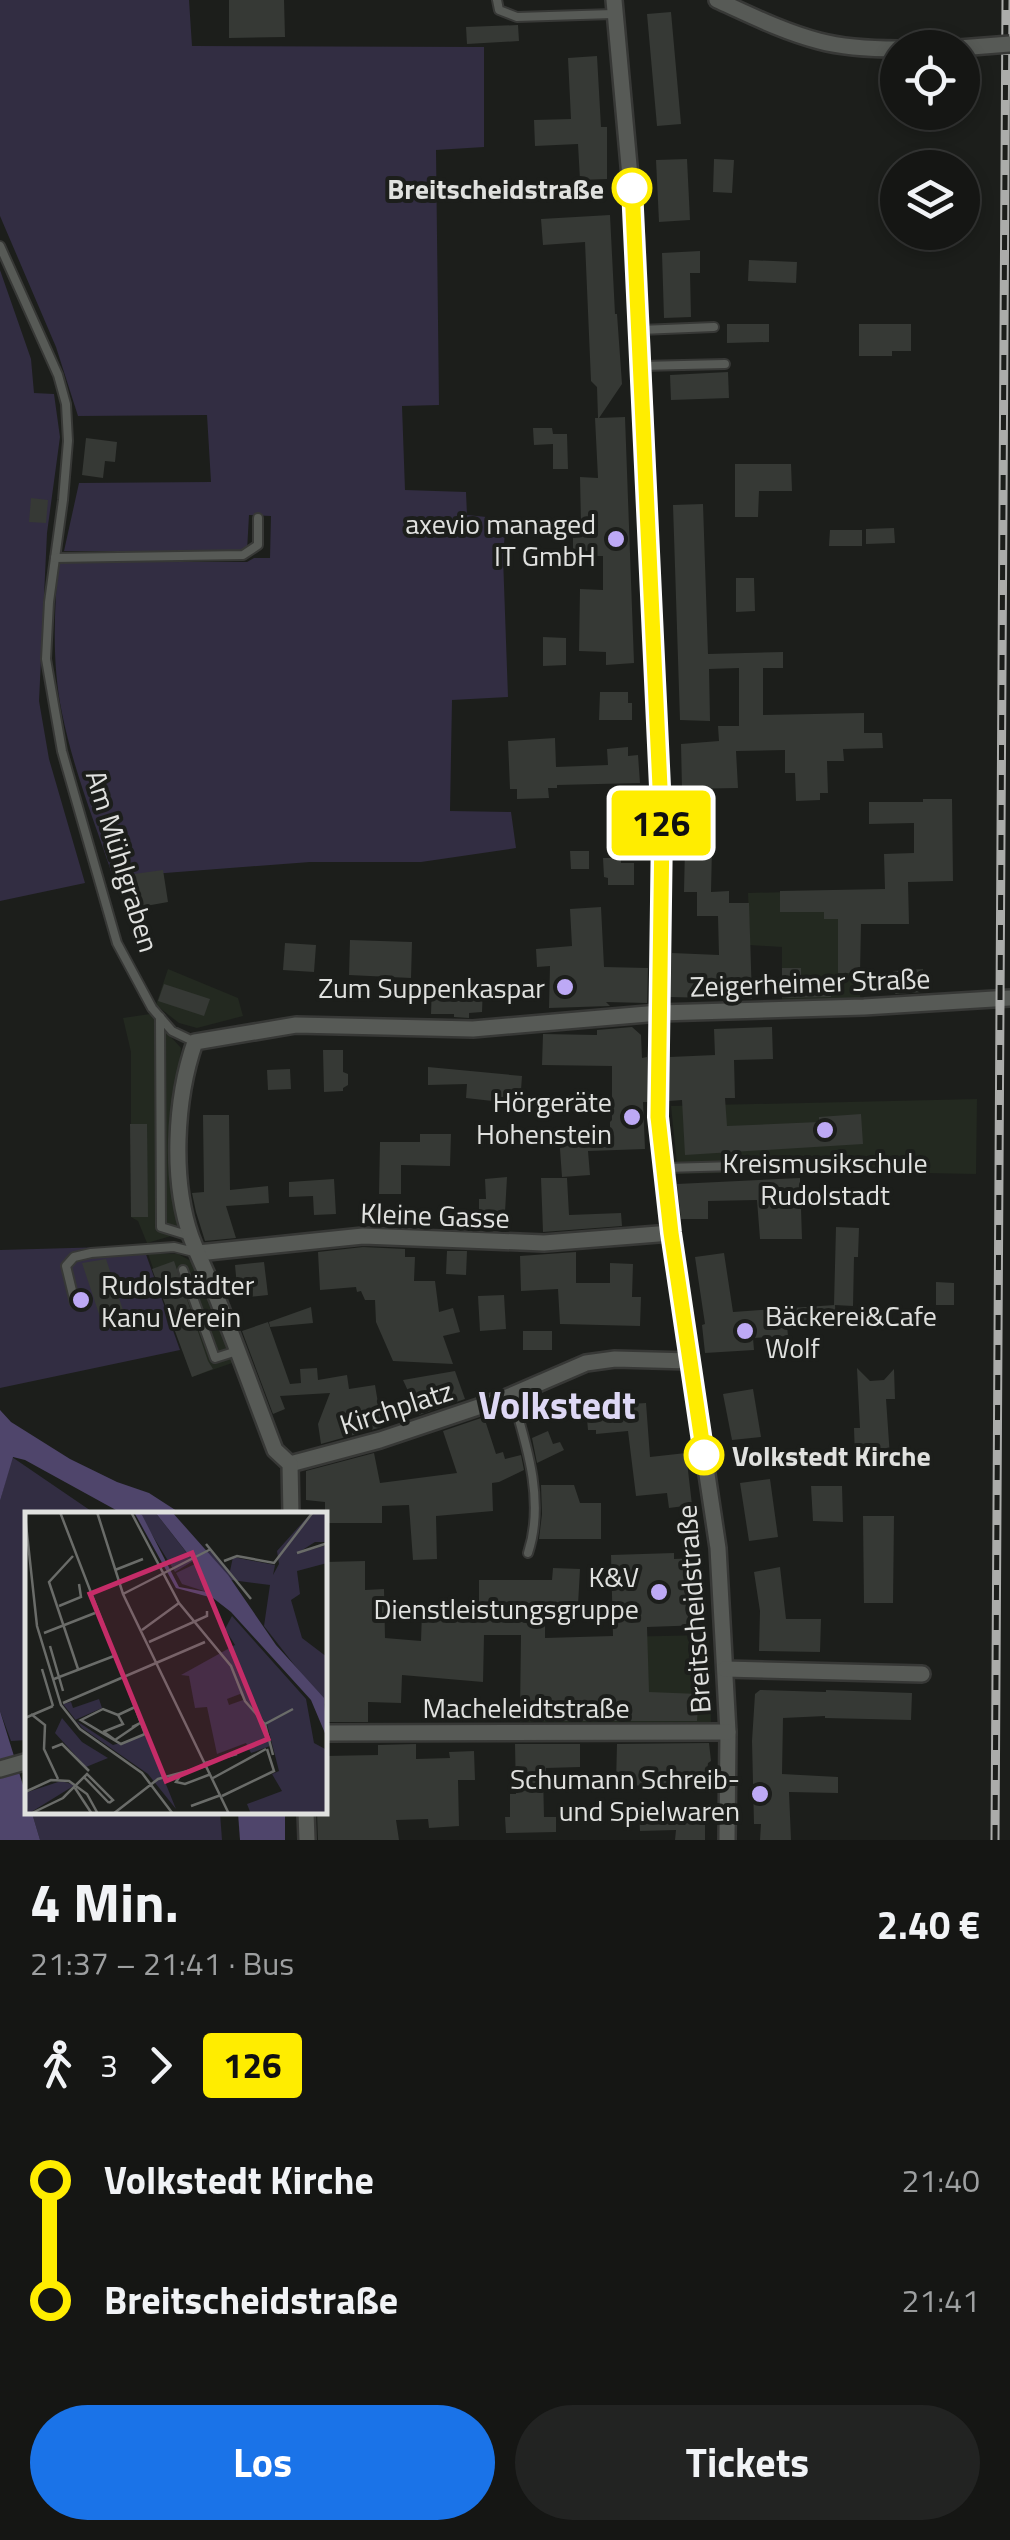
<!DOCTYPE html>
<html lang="de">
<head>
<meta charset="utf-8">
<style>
  body { margin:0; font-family:"Titillium Web",sans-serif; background:#222322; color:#f1f3f6; height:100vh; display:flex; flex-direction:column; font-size:38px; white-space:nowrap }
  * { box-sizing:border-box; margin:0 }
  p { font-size:32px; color:#9d9fa0 }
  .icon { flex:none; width:55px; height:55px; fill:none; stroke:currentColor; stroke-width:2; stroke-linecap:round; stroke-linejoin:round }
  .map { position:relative; height:1840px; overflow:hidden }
  .side { display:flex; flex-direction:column; background:#151614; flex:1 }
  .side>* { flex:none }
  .badge { padding:0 20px; border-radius:8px; font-size:35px; line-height:65px }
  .fabs { position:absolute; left:880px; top:30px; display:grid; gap:20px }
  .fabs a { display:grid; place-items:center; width:100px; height:100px; border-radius:50%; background:#151614; box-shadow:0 5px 15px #0003,0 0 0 2px #343534; font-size:50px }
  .map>.badge { position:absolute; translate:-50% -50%; box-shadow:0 0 0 5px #fff }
  .legs { display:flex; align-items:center; gap:15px; height:110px; padding:0 30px; font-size:32px }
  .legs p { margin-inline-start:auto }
  .overview { display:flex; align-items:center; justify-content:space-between; height:170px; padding:0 30px }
  h1 { font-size:55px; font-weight:700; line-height:75px }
  .action { display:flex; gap:20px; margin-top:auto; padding:20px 30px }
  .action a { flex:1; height:115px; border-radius:60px; background:#1a73e8; color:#fff; font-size:40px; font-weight:700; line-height:115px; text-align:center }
  .action a+a { background:#222322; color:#f1f3f6 }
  ul { padding:0 30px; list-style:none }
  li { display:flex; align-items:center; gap:35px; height:120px; font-size:38px }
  li i { display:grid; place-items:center; width:15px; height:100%; margin:0 12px; background:currentColor }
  li i::after { content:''; width:25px; height:25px; margin:-12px; border:8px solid; border-radius:50%; background:#151614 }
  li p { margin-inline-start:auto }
  li:first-child i { background:linear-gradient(#0000 50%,currentColor 0) }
  li:last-child i { background:linear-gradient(currentColor 50%,#0000 0) }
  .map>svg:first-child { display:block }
</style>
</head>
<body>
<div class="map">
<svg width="1010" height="1840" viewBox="0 0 1010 1840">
  <rect width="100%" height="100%" fill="#1c1e1b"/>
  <g fill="#232920">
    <polygon points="860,890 860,998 782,1000 782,947 750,945 748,893"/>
    <polygon points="168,969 238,998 243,1016 197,1028 179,1023 156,1005"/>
    <polygon points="150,1014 181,1048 173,1145 184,1227 178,1234 147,1243 138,1221 131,1217 131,1052 123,1018"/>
    <polygon points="977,1099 976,1174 821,1171 678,1174 671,1106"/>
    <polygon points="148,1254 178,1254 191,1261 205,1284 235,1362 192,1377"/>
    <polygon points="709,1635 711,1725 520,1722 521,1639"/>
  </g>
  <g fill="#322d42">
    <path d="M0 0H189L192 46 484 47V147L436 150 439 405 402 406 405 490 466 492 467 515 506 519 503 557 508 697 452 700 450 811 511 812 516 848 421 862H310L113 877C95 823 73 769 62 713 52 665 54 615 58 566L62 562H247L254 558H270L271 516 249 515 247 551H64L79 483 211 482 207 415 78 416 56 347 0 216Z"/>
    <polygon points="0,270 31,359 34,393 54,394 60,437 47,533 39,701 49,759 85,883 0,901"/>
    <polygon points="143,1246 180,1350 0,1388 0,1250"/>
    <polygon points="12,1457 97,1515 28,1515 27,1740 11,1741 0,1711 0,1501"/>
    <polygon points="32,1813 220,1813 222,1840 40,1840"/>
  </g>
  <g fill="#4f456b">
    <polygon points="0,1410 11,1422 70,1459 117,1482 149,1493 183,1515 125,1515 25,1460 13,1457 0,1501"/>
    <polygon points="0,1711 27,1798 28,1812 32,1813 40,1840 0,1840"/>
    <polygon points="238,1813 285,1813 285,1840 240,1840"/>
  </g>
  <g fill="#363935">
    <polygon points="229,0 284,0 285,37 229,38"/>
    <polygon points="671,12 681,124 657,126 647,14"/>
    <polygon points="518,25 519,41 467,44 466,27"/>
    <polygon points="597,56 601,127 607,127 607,179 580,180 578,144 535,146 534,120 571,119 568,58"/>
    <polygon points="687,159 690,220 659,222 656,160"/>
    <polygon points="714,159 734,160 732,193 713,192"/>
    <polygon points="610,215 615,314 617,314 622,384 599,418 625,417 634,663 606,665 606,652 579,651 580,589 603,590 603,556 573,556 573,523 581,523 580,477 598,478 595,418 598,418 597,387 591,381 585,242 543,245 541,219"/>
    <polygon points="700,251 700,273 690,273 691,317 664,318 662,253"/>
    <polygon points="749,260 797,262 796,283 748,281"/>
    <polygon points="727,324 769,324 769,342 727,343"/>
    <polygon points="859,324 911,324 911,351 892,351 892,356 859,356"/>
    <polygon points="728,372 729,398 671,400 670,375"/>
    <polygon points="533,428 552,428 553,434 567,434 568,469 553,469 553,444 534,445"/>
    <polygon points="86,438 117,442 115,462 105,461 103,478 82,475"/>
    <polygon points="735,464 791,464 792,491 759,491 758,517 735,517"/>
    <polygon points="31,498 48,500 46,523 29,522"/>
    <polygon points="703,504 708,654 783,652 783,668 763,668 763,715 864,713 864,733 882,733 883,748 843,749 844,761 827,761 828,793 820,793 820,800 796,801 795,773 785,773 785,750 736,751 738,788 682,789 681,744 719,741 718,726 739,726 739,668 709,669 710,721 680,720 673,505"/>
    <polygon points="894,528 895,543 866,544 866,529"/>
    <polygon points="830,530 862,530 862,546 829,546"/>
    <polygon points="736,578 754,578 755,611 736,612"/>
    <polygon points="543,637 566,638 566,665 543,666"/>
    <polygon points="600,692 628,692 628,703 632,703 632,720 599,720"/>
    <polygon points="555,738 556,767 608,765 607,749 628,747 628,756 638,755 640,783 557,785 557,788 548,788 549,798 517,799 517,789 510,789 508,741"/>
    <polygon points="923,799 952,799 953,881 908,882 909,924 861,924 860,973 838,973 838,919 824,919 824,912 780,912 780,891 885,889 884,854 914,853 914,823 869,824 869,802 923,802"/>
    <polygon points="685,847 712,848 711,892 729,891 729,903 749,903 752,999 670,997 672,953 719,955 718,916 697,916 697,892 684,892"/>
    <polygon points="570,851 589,851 589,869 571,869"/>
    <polygon points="603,858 621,858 621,863 634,863 634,885 608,885 608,878 604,877"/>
    <polygon points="163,870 168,902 140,907 134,874"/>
    <polygon points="601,907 604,967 648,968 647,1003 606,1002 610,1006 549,1008 550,966 537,967 536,949 572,946 570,909"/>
    <polygon points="350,940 412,942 411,978 349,975"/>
    <polygon points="285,943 316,945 314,972 283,970"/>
    <polygon points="782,968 801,968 801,982 831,982 831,997 782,998"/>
    <polygon points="923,969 924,992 895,994 893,971"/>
    <polygon points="164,984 210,999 204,1016 158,1001"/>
    <polygon points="432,984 483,986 482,1012 469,1013 469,1018 454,1017 454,1014 431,1014"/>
    <polygon points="632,1027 641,1035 642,1058 647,1057 647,1102 643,1102 645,1149 588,1151 590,1175 562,1177 559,1135 610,1131 610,1122 612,1120 612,1066 542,1065 543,1034 597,1035 597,1030"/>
    <polygon points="772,1027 773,1059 734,1060 735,1098 725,1098 727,1126 819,1122 819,1117 861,1114 863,1144 685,1155 682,1100 669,1101 670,1057 715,1055 714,1029"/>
    <polygon points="323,1050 343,1050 343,1072 348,1074 348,1085 343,1088 343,1091 324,1092"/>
    <polygon points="428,1067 522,1076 520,1104 466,1098 467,1084 428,1085"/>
    <polygon points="290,1069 291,1089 268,1090 267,1070"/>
    <polygon points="203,1115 229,1115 230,1190 268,1186 269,1203 226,1206 236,1238 205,1241 196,1212 192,1193 204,1192"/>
    <polygon points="130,1124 147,1124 148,1217 131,1217"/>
    <polygon points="420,1134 451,1134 450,1166 401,1165 401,1194 379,1194 380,1142 420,1142"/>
    <polygon points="507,1177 504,1230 464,1229 465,1215 479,1215 479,1199 486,1199 485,1179"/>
    <polygon points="541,1178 567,1178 569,1215 621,1213 622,1226 543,1232"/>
    <polygon points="800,1178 802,1239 760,1239 757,1200 708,1201 708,1219 681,1219 677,1184"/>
    <polygon points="334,1179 336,1214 314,1215 313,1196 289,1197 289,1182"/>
    <polygon points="836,1227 859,1228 858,1257 854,1257 853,1306 834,1305"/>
    <polygon points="363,1247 405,1249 405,1257 415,1257 414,1281 435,1281 439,1312 453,1308 460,1332 443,1336 453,1364 393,1361 376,1322 375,1300 365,1300 361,1291 357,1292 356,1287 320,1290 318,1252"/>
    <polygon points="447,1251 467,1251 466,1275 446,1274"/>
    <polygon points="576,1252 576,1283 610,1283 610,1263 633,1264 632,1297 641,1297 640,1326 560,1324 558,1289 521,1291 520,1256"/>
    <polygon points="724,1253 733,1312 835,1305 836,1324 787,1326 788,1336 753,1338 754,1350 705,1353 702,1325 705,1324 695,1257"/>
    <polygon points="106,1259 124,1313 101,1320 82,1263"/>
    <polygon points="174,1261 208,1361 213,1369 192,1377 152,1269"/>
    <polygon points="264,1262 268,1295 238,1298 235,1265"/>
    <polygon points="936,1282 954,1283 954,1305 936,1305"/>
    <polygon points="504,1295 506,1329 480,1331 478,1296"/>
    <polygon points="311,1307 313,1323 270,1327 269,1322"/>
    <polygon points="268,1322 290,1384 301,1383 300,1369 317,1368 318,1380 347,1375 349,1389 375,1385 382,1427 321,1444 318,1424 330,1393 280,1396 285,1409 273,1414 242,1331"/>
    <rect x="523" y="1331" width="29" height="19"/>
    <polygon points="857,1368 870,1381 884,1380 894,1369 895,1399 886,1399 890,1457 855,1457 854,1428 860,1428"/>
    <polygon points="455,1371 465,1399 419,1415 403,1380"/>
    <polygon points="753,1389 761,1437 732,1440 723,1394"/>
    <polygon points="602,1401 602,1406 646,1403 650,1457 686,1453 692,1505 669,1508 667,1493 636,1496 628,1431 596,1434 596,1430 588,1430 587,1419 580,1419 579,1403"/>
    <polygon points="484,1417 496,1454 503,1452 505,1459 521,1455 524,1470 499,1482 492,1483 493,1511 436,1516 437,1559 413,1560 409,1505 382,1506 382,1523 325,1523 325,1502 306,1500 306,1471 374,1453 380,1483 457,1473 443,1431"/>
    <polygon points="548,1431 553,1444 560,1442 564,1450 537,1463 532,1438"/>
    <polygon points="770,1479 778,1537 749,1541 740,1483"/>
    <polygon points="541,1485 574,1485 580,1503 601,1503 601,1539 539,1539 542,1514"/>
    <polygon points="811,1486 842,1486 843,1522 813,1521"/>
    <polygon points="863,1516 894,1516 893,1603 864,1603"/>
    <polygon points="674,1553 674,1559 701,1558 703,1625 647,1627 649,1692 699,1694 697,1721 520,1721 521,1635 484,1635 483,1682 402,1675 401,1703 368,1702 368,1722 325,1722 325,1562 365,1561 365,1590 384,1589 385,1638 421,1641 422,1612 479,1614 479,1580 552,1580 553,1568 580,1569 578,1605 545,1604 545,1638 613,1636 611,1555"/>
    <polygon points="780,1567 786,1619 821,1619 820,1652 759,1651 760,1611 754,1572"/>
    <polygon points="760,1690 826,1692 826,1690 912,1693 911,1720 825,1718 825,1716 783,1718 782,1774 838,1777 838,1793 789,1792 791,1840 760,1840 761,1824 754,1824 752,1741 755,1694"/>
    <polygon points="709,1743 711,1761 708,1763 705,1787 616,1785 617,1744"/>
    <polygon points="416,1744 416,1759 450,1758 449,1752 474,1751 475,1780 458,1780 459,1826 429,1828 428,1819 396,1820 399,1840 318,1840 317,1812 325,1812 325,1756 378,1755 378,1745"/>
    <polygon points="515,1744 580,1744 580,1767 546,1768 546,1774 543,1774 544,1817 556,1817 556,1832 506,1833 505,1817 510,1817 510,1794 516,1794"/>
    <polygon points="710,1811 705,1822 705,1840 675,1840 676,1830 640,1831 639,1813"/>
  </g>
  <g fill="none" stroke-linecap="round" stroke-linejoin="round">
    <defs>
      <g id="lane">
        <polyline points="497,0 499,10 517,17 613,14"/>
        <polyline points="0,246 58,375 66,404 68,441 63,500 49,602 46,659 62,751 117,943 152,1008 172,1031 195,1042"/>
        <polyline points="640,330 714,327"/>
        <polyline points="641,366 725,364"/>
        <polyline points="55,558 243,555 258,545 258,518"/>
        <polyline points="160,1017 161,1227 190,1236"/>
        <polyline points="664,1168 843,1163"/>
        <polyline points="183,1270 215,1358 237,1351"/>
        <polyline points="75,1303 66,1266 74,1257 91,1253 174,1247 198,1253"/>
        <path d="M512 1396C527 1446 545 1502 528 1553"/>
      </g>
      <g id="street">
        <polyline points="614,0 636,243 661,816 658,1117 671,1233 718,1548 728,1732 727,1840"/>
        <path d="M717 0C750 15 784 32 819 41 845 48 871 49 898 49"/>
        <polyline points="198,1253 363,1236 544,1243 671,1233"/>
        <polyline points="290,1464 380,1440 505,1398 586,1363 615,1359 690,1361"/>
        <path d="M291 1515 290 1464 275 1450C257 1403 240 1355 221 1308 212 1284 200 1261 191 1237 171 1180 175 1099 195 1042L296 1025 473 1029 659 1013 864 1007 1010 998"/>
        <polyline points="725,1669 922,1674"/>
        <polyline points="325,1733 728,1732"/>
        <polyline points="0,1769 28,1761"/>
        <polyline points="306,1812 307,1840"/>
      </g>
    </defs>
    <use href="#lane" stroke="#373836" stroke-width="12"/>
    <use href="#street" stroke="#373836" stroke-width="20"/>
    <use href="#lane" stroke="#575a56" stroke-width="8"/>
    <use href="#street" stroke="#575a56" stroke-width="15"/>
    <defs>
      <polyline id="rail" points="995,1840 1006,0"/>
    </defs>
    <use href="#rail" stroke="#abacaa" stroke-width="9"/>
    <use href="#rail" stroke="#1c1e1b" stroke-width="5" stroke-dasharray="15" stroke-linecap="butt"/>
    <defs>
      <polyline id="street-bridge" points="959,48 1010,44"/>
    </defs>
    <use href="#street-bridge" stroke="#373836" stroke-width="20" stroke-linecap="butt"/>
    <use href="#street-bridge" stroke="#575a56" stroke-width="15"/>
  </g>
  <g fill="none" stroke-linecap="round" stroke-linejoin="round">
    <defs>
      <polyline id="line-1" points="632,188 662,830 658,1117 671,1233 704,1455"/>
    </defs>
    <use href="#line-1" stroke="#fff" stroke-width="22"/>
    <use href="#line-1" stroke="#ffed00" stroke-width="15"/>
  </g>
  <g fill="#fff" stroke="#ffed00" stroke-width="5">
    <circle cx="632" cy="188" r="18"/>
    <circle cx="704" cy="1455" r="18"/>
  </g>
  <g fill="#bda9f5" stroke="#1c1e1b" stroke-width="4">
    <circle cx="616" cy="539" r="10"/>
    <circle cx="565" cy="987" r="10"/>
    <circle cx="632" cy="1117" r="10"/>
    <circle cx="825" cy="1130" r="10"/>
    <circle cx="81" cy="1300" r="10"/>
    <circle cx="745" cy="1331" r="10"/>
    <circle cx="659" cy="1592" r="10"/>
    <circle cx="760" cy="1794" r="10"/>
  </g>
  <g text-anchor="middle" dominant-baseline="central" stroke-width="8" stroke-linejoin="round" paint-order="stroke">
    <g font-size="28" font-weight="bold" fill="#e0e1df" stroke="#1c1e1b" text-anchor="end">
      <text x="604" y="188">Breitscheidstraße</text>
      <text x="732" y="1455" text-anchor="start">Volkstedt Kirche</text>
    </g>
    <g font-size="28" fill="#e0e1df" stroke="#1c1e1b" text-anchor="end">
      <text x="596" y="523">axevio managed<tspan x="596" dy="32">IT GmbH</tspan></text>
      <text x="545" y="987">Zum Suppenkaspar</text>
      <text x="612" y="1101">Hörgeräte<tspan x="612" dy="32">Hohenstein</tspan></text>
      <text x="825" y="1162" text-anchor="middle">Kreismusikschule<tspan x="825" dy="32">Rudolstadt</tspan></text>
      <text x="101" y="1284" text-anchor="start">Rudolstädter<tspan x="101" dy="32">Kanu Verein</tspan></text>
      <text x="765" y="1315" text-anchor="start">Bäckerei&amp;Cafe<tspan x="765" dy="32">Wolf</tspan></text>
      <text x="639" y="1576">K&amp;V<tspan x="639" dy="32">Dienstleistungsgruppe</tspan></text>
      <text x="740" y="1778">Schumann Schreib-<tspan x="740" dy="32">und Spielwaren</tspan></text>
    </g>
    <g font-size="28" fill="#e0e1df" stroke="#1c1e1b">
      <text transform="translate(123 861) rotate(73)">Am Mühlgraben</text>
      <text transform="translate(810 982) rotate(-2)">Zeigerheimer Straße</text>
      <text transform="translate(435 1215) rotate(2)">Kleine Gasse</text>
      <text transform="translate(396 1407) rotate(-18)">Kirchplatz</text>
      <text transform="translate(693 1609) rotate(-94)">Breitscheidstraße</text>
      <text x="526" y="1707">Macheleidtstraße</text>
    </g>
    <g font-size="38" font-weight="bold" fill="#ded8f5" stroke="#1c1e1b">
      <text x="557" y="1405">Volkstedt</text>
    </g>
  </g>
  <g transform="translate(25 1512)">
    <rect width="302" height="302" fill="#1c1e1b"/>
    <path d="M113 0H130L168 49 150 60ZM287 0H302V30H290L271 42 302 33V51L272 59 275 82 266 88 277 126 302 145V195L239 114 245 73 206 68 182 41 186 38 205 59 208 45 250 53 248 63 254 52 252 39ZM170 52 179 62 182 80 157 72 151 61ZM207 104 281 187 289 231 302 238V302H226L222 292 257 279 247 262 254 259 242 212 215 182 202 187 204 193 218 188 239 212 245 234 226 241 221 231 192 242 182 195 170 196 164 164 156 163 210 133 200 117ZM74 187 77 196 50 208 88 233 121 223 151 297 123 262 57 216 38 192 46 190 48 196ZM37 206 57 230 83 246 61 255 30 221ZM36 269 50 273 3 302 0 281Z" fill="#322d42"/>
    <path d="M109 0 117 3 154 75 182 80 177 60 130 0H147L203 63 251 133 299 186 302 226 286 188 206 100 188 86 151 76Z" fill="#4f456b"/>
    <path fill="none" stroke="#6a6c69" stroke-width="2.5" d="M35 0 110 195 93 203M72 0 98 82 204 302M106 0 154 91 206 154 220 189 240 212 248 243M0 3 12 114 36 193 55 217 117 261 148 302M181 32 226 87M272 41 303 31M48 44 24 70 53 157M199 49 212 44 249 51 288 0M90 58 118 47M98 82 186 37M34 94 56 85 54 72M117 118 154 91M19 121 70 101M124 130 182 104V99M25 134 38 179M17 157 28 194M29 167 89 144M38 191 180 130M6 202 20 213 19 237 33 267M93 203 78 197 56 208 96 232 120 222 110 195M0 206 28 194M240 212 268 197M78 220 98 212 93 203M79 220 90 228 115 211 107 215M27 236 37 232 64 259M180 251 212 242M155 264 151 270 160 272 186 262M59 265 84 291M188 266 241 237M50 276 67 302M0 280 26 268 44 269 62 282 73 302M197 284 249 259 242 237M166 294 196 283M5 302 38 286 62 262 88 288 84 291M88 302 133 267 181 254"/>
    <path fill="#c52c68" fill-opacity="0.15" stroke="#c52c68" stroke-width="5" d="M167 41 243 227 141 269 65 82Z"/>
    <rect width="302" height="302" fill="none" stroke="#e0e1df" stroke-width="5"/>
  </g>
</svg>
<div class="fabs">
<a><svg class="icon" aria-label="locate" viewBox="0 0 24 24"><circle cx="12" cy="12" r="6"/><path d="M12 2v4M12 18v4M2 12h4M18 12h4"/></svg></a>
<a><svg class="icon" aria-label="layers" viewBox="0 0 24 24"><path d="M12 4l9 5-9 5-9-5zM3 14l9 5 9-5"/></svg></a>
</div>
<b class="badge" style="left:661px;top:823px;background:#ffed00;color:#111">126</b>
</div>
<section class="side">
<div class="overview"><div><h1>4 Min.</h1><p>21:37 – 21:41 · Bus</p></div><b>2.40 €</b></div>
<div class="legs"><svg class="icon" aria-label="walk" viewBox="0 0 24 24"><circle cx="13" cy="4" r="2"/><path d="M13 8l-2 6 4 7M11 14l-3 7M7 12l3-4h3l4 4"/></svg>3<svg class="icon" aria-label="forward" viewBox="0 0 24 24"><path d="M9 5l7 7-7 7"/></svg><b class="badge" style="background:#ffed00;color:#111">126</b></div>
<ul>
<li><i style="color:#ffed00"></i><b>Volkstedt Kirche</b><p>21:40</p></li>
<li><i style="color:#ffed00"></i><b>Breitscheidstraße</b><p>21:41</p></li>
</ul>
<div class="action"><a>Los</a><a>Tickets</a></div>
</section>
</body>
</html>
